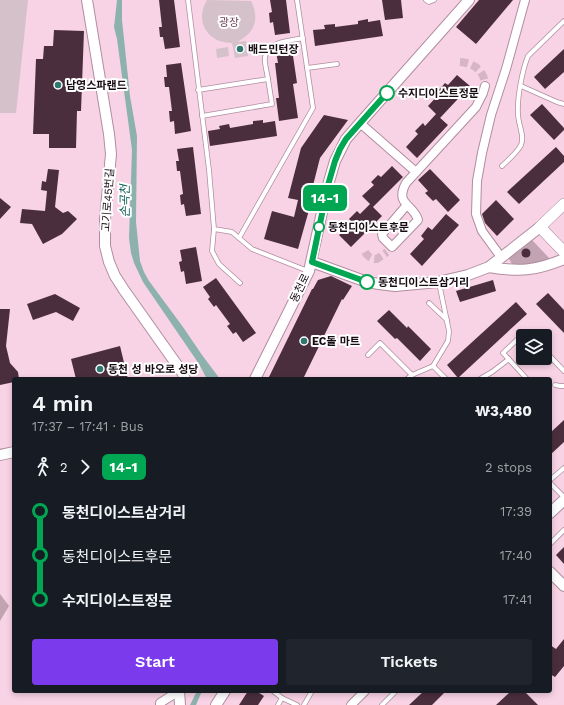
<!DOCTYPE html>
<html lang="en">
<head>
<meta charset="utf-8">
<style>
  body { margin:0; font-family:"Work Sans","Noto Sans KR",sans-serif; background:#20242c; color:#f1f3f6; height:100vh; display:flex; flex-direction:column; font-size:15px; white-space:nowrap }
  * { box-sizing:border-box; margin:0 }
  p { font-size:13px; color:#9ea1a6 }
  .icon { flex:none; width:22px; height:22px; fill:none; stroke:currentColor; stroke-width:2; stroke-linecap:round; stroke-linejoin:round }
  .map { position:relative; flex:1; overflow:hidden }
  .sheet { position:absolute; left:12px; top:377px; width:540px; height:316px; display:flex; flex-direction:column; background:#171b24; border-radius:4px; box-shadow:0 2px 6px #0003 }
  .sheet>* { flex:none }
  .badge { padding:0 8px; border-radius:6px; font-size:14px; line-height:26px }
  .buttons { position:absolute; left:516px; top:329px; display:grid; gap:8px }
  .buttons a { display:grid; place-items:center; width:36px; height:36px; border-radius:4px; background:#171b24; box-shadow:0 2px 6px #0003; font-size:20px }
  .map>.badge { position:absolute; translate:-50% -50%; box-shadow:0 0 0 2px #fff }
  .legs { display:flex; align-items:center; gap:6px; height:44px; padding:0 20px; font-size:13px }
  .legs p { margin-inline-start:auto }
  .summary { display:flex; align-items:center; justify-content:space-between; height:68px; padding:0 20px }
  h1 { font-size:22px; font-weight:600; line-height:30px }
  .button { display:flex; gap:8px; margin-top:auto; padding:8px 20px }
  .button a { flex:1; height:46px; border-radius:4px; background:#7c3aed; color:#fff; font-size:16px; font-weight:600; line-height:46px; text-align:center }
  .button a+a { background:#20242c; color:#f1f3f6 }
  ul { padding:0 20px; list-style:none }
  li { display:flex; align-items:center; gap:14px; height:44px; font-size:15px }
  li i { display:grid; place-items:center; width:6px; height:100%; margin:0 5px; background:currentColor }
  li i::after { content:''; width:10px; height:10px; margin:-5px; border:3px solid; border-radius:50%; background:#171b24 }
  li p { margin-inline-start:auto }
  li:first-child i { background:linear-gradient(#0000 50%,currentColor 0) }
  li:last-child i { background:linear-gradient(currentColor 50%,#0000 0) }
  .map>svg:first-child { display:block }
</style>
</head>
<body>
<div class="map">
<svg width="564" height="705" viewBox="0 0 564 705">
  <rect width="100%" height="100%" fill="#f8d3e5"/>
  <g fill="#d4c1ca">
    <polygon points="0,0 28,0 16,113 0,113"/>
    <path d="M207 0 251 1C260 19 255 33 237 42L246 41 248 56 235 58 232 43C208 43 194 22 207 0Z"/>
    <polygon points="228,47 229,56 217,58 216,49"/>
  </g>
  <g fill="#c1a3b2">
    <polygon points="532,240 550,259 538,264 512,264 508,257"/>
    <polygon points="0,594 9,606 0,621"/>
  </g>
  <g fill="#8db2ad">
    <polygon points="117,0 122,0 122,20 130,96 137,136 136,222 140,261 144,272 149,281 183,327 202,355 220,379 207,379 199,364 143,282 134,263 131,253 129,238 132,150 117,39 114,27"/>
    <polygon points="197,691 202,691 196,705 190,705"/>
  </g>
  <g fill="#4b2e3d">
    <polygon points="159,0 174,0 180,47 165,49 163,37 160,37 159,27 162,27"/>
    <polygon points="270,0 286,0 290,33 275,35 273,22 270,23 269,13 272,12"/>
    <polygon points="382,0 401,0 403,18 385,20"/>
    <polygon points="479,0 513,0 476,44 456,27"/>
    <polygon points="368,19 368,22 380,20 383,36 315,46 313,30 325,29 324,25 335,24 335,27 358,24 358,21"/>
    <polygon points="54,30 84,31 81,111 77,111 76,148 49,148 49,134 33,134 36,59 43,59 44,46 53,46"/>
    <polygon points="292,49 297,83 293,84 298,118 279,121 276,98 279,98 275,63 278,63 276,51"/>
    <polygon points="564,49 564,72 545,89 534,77"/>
    <polygon points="181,63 191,131 175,134 174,121 170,122 169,111 172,111 169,87 165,87 164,77 167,77 166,65"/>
    <polygon points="457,75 470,86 440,118 438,116 448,125 417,158 406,147 418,134 415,131 423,123 425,126 436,114 428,106 440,93 438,91 445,83 448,85"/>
    <polygon points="542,104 564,128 564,130 554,140 530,115"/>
    <polygon points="324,115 348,120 320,158 307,209 309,210 298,249 264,239 272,211 294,217 298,200 288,198 301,148"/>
    <polygon points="263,120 263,123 275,121 277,136 210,146 208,131 220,129 219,126 229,124 230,128 253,124 253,121"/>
    <polygon points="193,147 201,214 186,216 184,204 181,205 180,195 183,194 180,171 177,171 176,161 179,161 177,149"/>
    <polygon points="556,147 564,156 564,162 519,204 507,192"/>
    <polygon points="392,166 403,177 373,207 382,216 351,247 339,235 352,222 349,219 357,211 360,214 370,204 362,196 374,185 371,182 378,175 381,177"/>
    <polygon points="48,169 59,170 55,207 63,213 68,211 77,219 62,234 43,244 32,224 20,223 22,209 45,211 47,191 41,190 42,181 46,182"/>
    <polygon points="430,169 460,200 448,212 436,199 433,201 425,193 428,191 418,180"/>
    <polygon points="0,198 11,207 0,219"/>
    <polygon points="496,200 514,219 497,236 485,223 482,214"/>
    <polygon points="446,214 459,225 422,266 410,254 424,239 421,236 428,227 432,230"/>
    <polygon points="196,247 202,281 186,284 184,271 181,272 179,262 182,261 180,250"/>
    <circle cx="526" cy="253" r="4.5"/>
    <polygon points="331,276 352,286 343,300 342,299 303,379 268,379 312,289 313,289 318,280"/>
    <polygon points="216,278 256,333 243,342 236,332 233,334 227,326 230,324 216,305 214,307 208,299 210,297 203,287"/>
    <polygon points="493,280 496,291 460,302 456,291"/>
    <polygon points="548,293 564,310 564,333 536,304"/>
    <polygon points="55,294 80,308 73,321 56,312 33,320 27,304"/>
    <polygon points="516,302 527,314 458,378 447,365"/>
    <polygon points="0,309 10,309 6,346 10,363 18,372 19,379 14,379 14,382 0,385"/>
    <polygon points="389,310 407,328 408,326 431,349 420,361 397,338 395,339 377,321"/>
    <polygon points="120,346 128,379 76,379 71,359"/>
    <polygon points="564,420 564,442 550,455 550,433"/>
    <polygon points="564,547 564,564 556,555"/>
    <polygon points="564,639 564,666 555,677 550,674 550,645 556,649"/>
    <polygon points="248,691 256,691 264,696 258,705 239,705"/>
    <polygon points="424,691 446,691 432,705 409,705"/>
    <polygon points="511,691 524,691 538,705 496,705"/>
  </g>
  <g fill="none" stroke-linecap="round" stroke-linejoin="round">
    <g stroke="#d6b5c6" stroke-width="8" stroke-dasharray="8 4" stroke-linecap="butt">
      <path d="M460 62C474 63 485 71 485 86"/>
      <path d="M365 252C368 257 371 259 377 259L387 252"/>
    </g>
    <defs>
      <g id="service">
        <polyline points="188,0 209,170 214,229 232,232 239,238"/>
        <polyline points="297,0 313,108 239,238 252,249 308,271"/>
        <polyline points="426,0 429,2 434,0"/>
        <polyline points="307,68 337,64"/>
        <polyline points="521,86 557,102 564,104"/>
        <path d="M198 90 268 79C267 72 264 63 265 57 268 41 290 41 303 38"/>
        <polyline points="202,116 272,104 268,79"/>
        <path d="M502 166C508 160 517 153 521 145 525 136 518 124 518 114 517 98 522 71 528 56L564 21"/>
        <polyline points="214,229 212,251 219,264 240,283"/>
        <polyline points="429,303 447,320"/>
        <polyline points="525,336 522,335 503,353 527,379"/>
        <polyline points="545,351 564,371"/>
        <polyline points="368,355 380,343 412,375"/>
        <polyline points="433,366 446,379"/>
        <polyline points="407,379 412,375 433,366 448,341 449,331 439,283"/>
        <polyline points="480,379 492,372 509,359"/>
        <polyline points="555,385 560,386 564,386"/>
        <polyline points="550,480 564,468"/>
        <polyline points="550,483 564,497"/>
        <polyline points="550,544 564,530"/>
        <polyline points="273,691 282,698 278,705"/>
        <polyline points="282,698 297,705"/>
        <polyline points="304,705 312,691"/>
        <polyline points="382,705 396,691"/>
      </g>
      <g id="minor">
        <polyline points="360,123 416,172"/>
        <path d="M406 206 382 234 383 238 392 247 418 220C414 204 394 205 406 183L476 107 483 93 485 86"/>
        <polyline points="501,257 482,231 476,214 477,181 482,153 491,115 506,69 525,0"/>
        <polyline points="160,705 160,703 179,691"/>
        <polyline points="351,705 365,691"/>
      </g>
      <g id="tertiary">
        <polyline points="87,0 109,134 111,154 105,219 105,246 109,262 115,276 124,290 182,372 185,379"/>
        <polyline points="312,262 367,282 379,284 395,286 438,282 468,275 489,267 540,227"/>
        <path d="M489 267C519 272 535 271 564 259"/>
        <polyline points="255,379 309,271 328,185 335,161 346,139 360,123 469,0"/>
        <polyline points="0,455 14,452"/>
        <polyline points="550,513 564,500"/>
        <polyline points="550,572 564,586"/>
        <polyline points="179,691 180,705"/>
        <polyline points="216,705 225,691"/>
      </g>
      <polyline id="secondary" points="564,204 540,227 564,252"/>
    </defs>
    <use href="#service" stroke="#b08e9f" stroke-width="5.5"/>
    <use href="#minor" stroke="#b08e9f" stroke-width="10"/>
    <use href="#tertiary" stroke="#b08e9f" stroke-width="12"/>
    <use href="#secondary" stroke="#b08e9f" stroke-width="12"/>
    <use href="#service" stroke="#fff" stroke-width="4"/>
    <use href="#minor" stroke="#fff" stroke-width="8"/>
    <use href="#tertiary" stroke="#fff" stroke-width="10"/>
    <use href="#secondary" stroke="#fff" stroke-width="11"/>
  </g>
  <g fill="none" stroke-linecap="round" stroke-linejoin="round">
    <defs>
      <polyline id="line-1" points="367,282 312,262 328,185 335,161 340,149 346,139 387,93"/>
    </defs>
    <use href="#line-1" stroke="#fff" stroke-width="9"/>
    <use href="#line-1" stroke="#00a651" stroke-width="6"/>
  </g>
  <g fill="#2e766e" stroke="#fff" stroke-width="1.5">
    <circle cx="240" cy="49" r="4"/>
    <circle cx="58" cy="85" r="4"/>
    <circle cx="304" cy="341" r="4"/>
    <circle cx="100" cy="369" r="4"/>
  </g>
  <g fill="#fff" stroke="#00a651" stroke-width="2">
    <circle cx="387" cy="93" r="7"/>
    <circle cx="319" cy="227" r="5"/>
    <circle cx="367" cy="282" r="7"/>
  </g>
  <g text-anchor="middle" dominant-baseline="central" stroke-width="4" stroke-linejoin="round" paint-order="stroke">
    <g font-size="11" fill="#6c3f57" stroke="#fff">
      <text x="229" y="22">광장</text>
    </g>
    <g font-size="11" font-weight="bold" fill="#180c13" stroke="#fff" text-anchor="start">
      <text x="248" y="49">배드민턴장</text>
      <text x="66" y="85">남영스파랜드</text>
      <text x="312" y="341">EC돌 마트</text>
      <text x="108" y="369">동천 성 바오로 성당</text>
    </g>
    <g font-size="11" font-weight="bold" fill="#180c13" stroke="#fff" text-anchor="start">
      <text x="398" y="93">수지디이스트정문</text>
      <text x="328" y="227">동천디이스트후문</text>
      <text x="378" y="282">동천디이스트삼거리</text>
    </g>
    <g font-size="11" fill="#180c13" stroke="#fff">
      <text transform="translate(108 200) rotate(-86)">고기로45번길</text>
      <text transform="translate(300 288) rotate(-64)">동천로</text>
    </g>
    <g font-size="12" font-style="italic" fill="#075851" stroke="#fff">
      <text transform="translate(125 201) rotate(-90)">손곡천</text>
    </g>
  </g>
</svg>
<div class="buttons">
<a><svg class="icon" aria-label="layers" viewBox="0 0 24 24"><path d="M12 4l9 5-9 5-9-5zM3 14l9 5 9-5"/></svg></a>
</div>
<b class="badge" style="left:325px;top:198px;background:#00a651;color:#fff">14-1</b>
<section class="sheet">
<div class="summary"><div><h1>4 min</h1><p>17:37 – 17:41 · Bus</p></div><b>₩3,480</b></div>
<div class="legs"><svg class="icon" aria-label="walk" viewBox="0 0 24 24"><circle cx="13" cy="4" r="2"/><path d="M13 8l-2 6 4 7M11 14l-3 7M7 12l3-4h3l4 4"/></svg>2<svg class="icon" aria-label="forward" viewBox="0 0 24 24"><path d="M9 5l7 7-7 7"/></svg><b class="badge" style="background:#00a651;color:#fff">14-1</b><p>2 stops</p></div>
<ul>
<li><i style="color:#00a651"></i><b>동천디이스트삼거리</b><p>17:39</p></li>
<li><i style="color:#00a651"></i><span>동천디이스트후문</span><p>17:40</p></li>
<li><i style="color:#00a651"></i><b>수지디이스트정문</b><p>17:41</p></li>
</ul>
<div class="button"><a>Start</a><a>Tickets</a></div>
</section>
</div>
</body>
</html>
